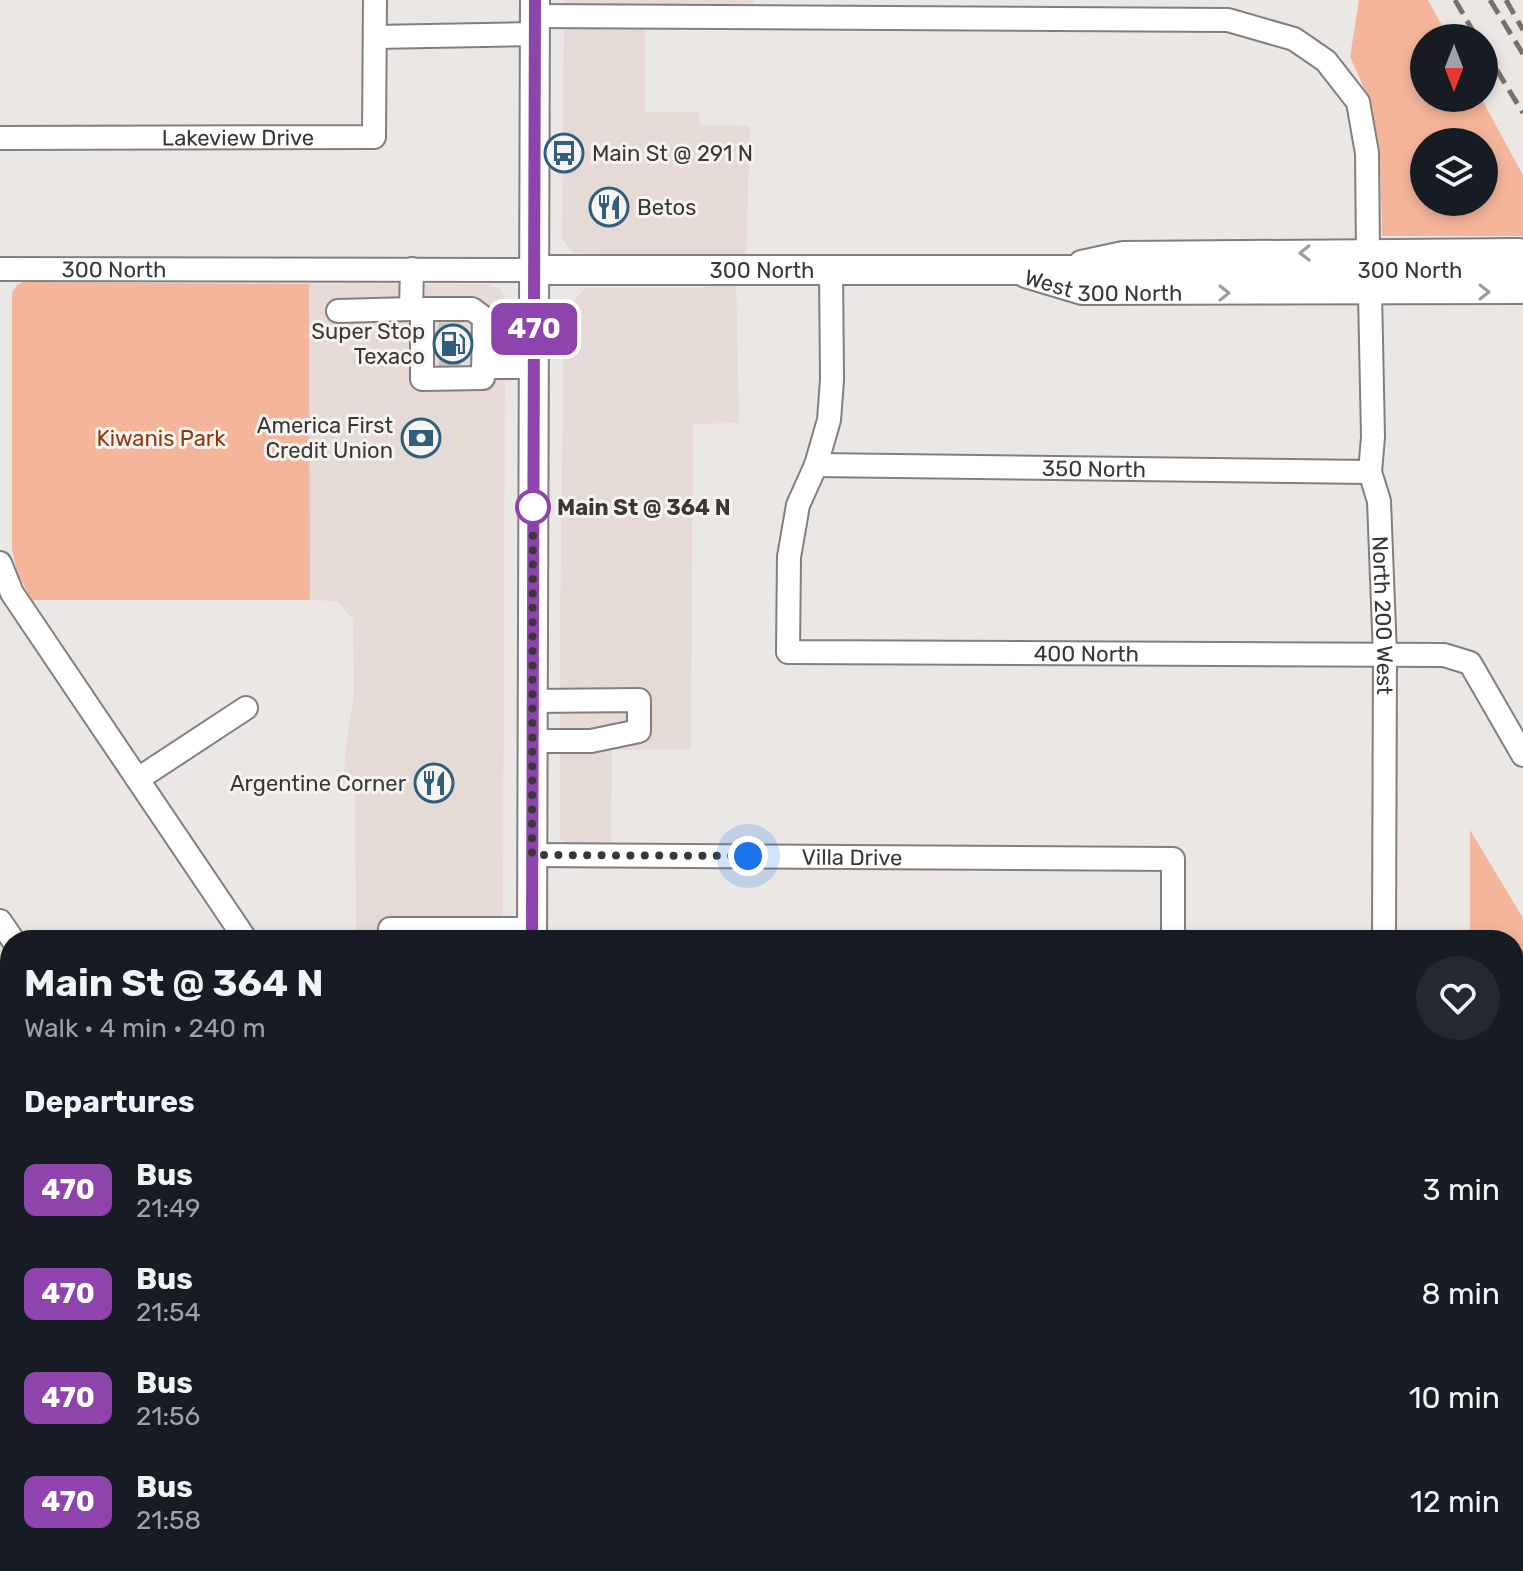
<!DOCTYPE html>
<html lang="en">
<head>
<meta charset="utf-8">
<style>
  body { margin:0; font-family:Rubik,sans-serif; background:#242831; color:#f1f3f6; height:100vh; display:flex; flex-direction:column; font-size:30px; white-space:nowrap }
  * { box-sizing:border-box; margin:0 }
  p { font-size:26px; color:#9ea1a6 }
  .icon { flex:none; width:44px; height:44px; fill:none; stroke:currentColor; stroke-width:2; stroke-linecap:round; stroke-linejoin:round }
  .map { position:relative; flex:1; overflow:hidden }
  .sheet { position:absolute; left:0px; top:930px; width:1524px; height:642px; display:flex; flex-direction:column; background:#171b24; border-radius:32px 32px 0 0; box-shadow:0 4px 12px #0003 }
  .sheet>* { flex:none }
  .badge { padding:0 16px; border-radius:12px; font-size:28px; line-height:52px }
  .needle { width:52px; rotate:180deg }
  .controls { position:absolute; left:1410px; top:24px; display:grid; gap:16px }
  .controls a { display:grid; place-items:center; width:88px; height:88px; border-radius:50%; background:#171b24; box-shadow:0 4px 12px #0003; font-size:40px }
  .you { position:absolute; width:40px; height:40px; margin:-20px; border:6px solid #fff; border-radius:50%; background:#1a73e8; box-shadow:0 0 0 12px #1a73e833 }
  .map>.badge { position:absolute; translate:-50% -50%; box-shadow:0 0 0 4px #fff }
  h2 { padding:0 24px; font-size:30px; line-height:72px }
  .round { display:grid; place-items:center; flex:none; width:84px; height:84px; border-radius:42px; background:#242831 }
  .overview { display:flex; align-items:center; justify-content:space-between; height:136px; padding:0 24px }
  h1 { font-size:38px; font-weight:700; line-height:60px }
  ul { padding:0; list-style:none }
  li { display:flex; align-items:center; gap:24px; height:104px; padding:0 24px }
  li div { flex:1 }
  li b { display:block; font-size:30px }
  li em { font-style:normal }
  li .badge { min-width:88px; font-weight:700; text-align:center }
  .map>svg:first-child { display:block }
</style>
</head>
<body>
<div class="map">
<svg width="1523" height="1571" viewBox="0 0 1523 1571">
  <rect width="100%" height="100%" fill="#ebe7e5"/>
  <g fill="#e5dad5">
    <polygon points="564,0 753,0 753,6 645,7 645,112 699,112 700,125 750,126 746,258 573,253 562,239"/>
    <polygon points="736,277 739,423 693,424 691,749 612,750 611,847 570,847 560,838 560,623 564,312 585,288 702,288"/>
    <polygon points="309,284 486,284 499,288 505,298 503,940 356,940 355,784 343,784 346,747 354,694 353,619 337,601 310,600"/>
  </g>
  <g fill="#f5b59b" fill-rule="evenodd">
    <path d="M1359 0H1428L1449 38H1424V98H1481L1523 175V236H1382L1380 157 1371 103 1350 57ZM1484 142V202H1424V142Z"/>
    <polygon points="23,282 309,284 310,600 32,600 17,573 12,549 12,293 17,285"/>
    <polygon points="1470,830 1523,918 1523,1085 1514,1086 1514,940 1470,940"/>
  </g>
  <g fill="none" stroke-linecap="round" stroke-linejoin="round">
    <polyline stroke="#e98b62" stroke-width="16" points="0,1149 10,1163"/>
    <g stroke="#c7c4c2" stroke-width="22" stroke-dasharray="22 11" stroke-linecap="butt">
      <polyline points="439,334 466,333"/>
      <polyline points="439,355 467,355"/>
    </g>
    <defs>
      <g id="minor">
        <polyline points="534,16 1228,20 1294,39 1326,61 1358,102 1367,153 1368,252"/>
        <polyline points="375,37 534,34"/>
        <path id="s1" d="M0 138 374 137 375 0"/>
        <polyline points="1081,262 1123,253 1519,250 1523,252"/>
        <path id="s2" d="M0 269 534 270"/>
        <polyline points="412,269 411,309 472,309 484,318 483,378 422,379 422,309"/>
        <path id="s3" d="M831 271 832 380 829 420 816 465 798 505 789 557 788 652 1444 655 1470 663 1523 755"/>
        <path id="s4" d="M1025 276 1082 293 1523 292"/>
        <path id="s5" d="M1370 293 1373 437 1370 472 1379 501 1385 655 1384 940"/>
        <polyline points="338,311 411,309"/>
        <polyline points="483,367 533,367"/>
        <path id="s6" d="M816 465 1370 472"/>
        <polyline points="0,563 12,593 246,940"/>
        <polyline points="533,701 639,700 639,731 591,741 533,741"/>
        <polyline points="138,779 246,708"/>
        <path id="s7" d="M532 855 1173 859V940"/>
        <polyline points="0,921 13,940"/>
        <polyline points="390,940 390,929 532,929"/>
        <polyline points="1514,1099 1523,1099"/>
        <polyline points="1514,1324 1523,1324"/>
        <polyline points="1514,1532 1523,1532"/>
        <polyline points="626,1562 652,1565 761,1565 771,1562"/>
        <polyline points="552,1571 566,1562"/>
        <polyline points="1382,1571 1382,1562"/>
      </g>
      <g id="major">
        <path id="s8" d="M534 270H1523"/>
        <polyline points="532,940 535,0"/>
        <polyline points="546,1562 546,1571"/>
        <polyline points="238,1571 267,1562"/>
        <polyline points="514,1571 514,1562"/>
      </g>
      <g id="highway">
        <polyline points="0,1330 10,1338"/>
        <polyline points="0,1536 10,1549"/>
        <polyline points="198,1562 203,1571"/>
        <polyline points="134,1571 138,1562"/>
      </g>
    </defs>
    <use href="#minor" stroke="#837f7e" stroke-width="26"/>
    <use href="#major" stroke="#837f7e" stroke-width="32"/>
    <use href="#highway" stroke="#837f7e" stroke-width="38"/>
    <use href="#minor" stroke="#fff" stroke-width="22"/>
    <use href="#major" stroke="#fff" stroke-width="28"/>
    <use href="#highway" stroke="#fff" stroke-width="34"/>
    <g stroke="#747271" stroke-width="5" stroke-dasharray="16 8" stroke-linecap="butt">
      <polyline points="1455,0 1477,38"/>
      <polyline points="1490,0 1523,54"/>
      <polyline points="1506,0 1523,30"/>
      <polyline points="1484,49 1523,113"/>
    </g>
  </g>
  <defs><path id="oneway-chevron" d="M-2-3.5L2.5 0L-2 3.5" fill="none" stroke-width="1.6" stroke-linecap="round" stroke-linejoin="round" transform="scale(2)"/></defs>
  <g stroke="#9c9c9b">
    <use href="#oneway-chevron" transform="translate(1305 253) rotate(179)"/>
    <use href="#oneway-chevron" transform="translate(1484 292)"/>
    <use href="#oneway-chevron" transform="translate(1224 293)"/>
  </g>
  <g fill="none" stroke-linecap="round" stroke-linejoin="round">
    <defs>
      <polyline id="line" points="532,940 535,0"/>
    </defs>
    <use href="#line" stroke="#fff" stroke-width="18"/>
    <use href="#line" stroke="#8e44ad" stroke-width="12"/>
    <polyline stroke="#393837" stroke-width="8" stroke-dasharray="0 14.4" points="533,507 532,855 748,856"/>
  </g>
  <defs>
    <symbol id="bus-ring" viewBox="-11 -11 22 22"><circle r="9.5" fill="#f8f4f2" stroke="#305f7e" stroke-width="1.5"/><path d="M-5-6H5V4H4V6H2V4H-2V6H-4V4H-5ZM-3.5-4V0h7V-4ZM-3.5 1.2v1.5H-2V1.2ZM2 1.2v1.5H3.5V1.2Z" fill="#305f7e"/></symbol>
    <symbol id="restaurant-ring" viewBox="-11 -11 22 22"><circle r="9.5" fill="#f8f4f2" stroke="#305f7e" stroke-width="1.5"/><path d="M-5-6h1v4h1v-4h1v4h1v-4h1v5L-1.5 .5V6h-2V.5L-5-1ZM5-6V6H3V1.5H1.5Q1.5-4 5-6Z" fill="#305f7e"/></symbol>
    <symbol id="fuel-ring" viewBox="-11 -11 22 22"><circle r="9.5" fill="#f8f4f2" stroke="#305f7e" stroke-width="1.5"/><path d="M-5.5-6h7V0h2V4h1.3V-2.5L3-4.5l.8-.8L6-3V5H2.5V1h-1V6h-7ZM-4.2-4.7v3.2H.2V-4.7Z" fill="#305f7e"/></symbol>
    <symbol id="bank-ring" viewBox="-11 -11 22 22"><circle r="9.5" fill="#f8f4f2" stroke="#305f7e" stroke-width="1.5"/><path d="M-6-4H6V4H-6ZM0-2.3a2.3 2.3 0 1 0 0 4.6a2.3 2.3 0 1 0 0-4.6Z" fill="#305f7e"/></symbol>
  </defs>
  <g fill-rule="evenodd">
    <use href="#bus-ring" x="542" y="131" width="44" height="44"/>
    <use href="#restaurant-ring" x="587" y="185" width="44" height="44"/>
    <use href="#fuel-ring" x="431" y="322" width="44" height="44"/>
    <use href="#bank-ring" x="399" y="416" width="44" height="44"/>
    <use href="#restaurant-ring" x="412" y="761" width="44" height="44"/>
  </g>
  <circle fill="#fff" stroke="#8e44ad" stroke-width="4" cx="533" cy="507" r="16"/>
  <g text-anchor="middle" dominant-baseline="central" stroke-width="6" stroke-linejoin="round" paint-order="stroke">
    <g font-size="22" fill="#393837" stroke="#f8f4f2">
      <text stroke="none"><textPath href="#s1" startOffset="238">Lakeview Drive</textPath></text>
      <text stroke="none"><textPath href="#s2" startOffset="114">300 North</textPath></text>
      <text stroke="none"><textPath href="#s8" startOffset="228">300 North</textPath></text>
      <text stroke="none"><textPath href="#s8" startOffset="876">300 North</textPath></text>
      <text stroke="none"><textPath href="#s4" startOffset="80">West 300 North</textPath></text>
      <text stroke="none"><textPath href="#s6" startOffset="278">350 North</textPath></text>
      <text stroke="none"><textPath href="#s5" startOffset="324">North 200 West</textPath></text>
      <text stroke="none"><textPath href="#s3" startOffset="686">400 North</textPath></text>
      <text stroke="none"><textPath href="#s7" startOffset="320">Villa Drive</textPath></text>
    </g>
    <g font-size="22" fill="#393837" stroke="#f8f4f2" text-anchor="end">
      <text x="592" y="153" text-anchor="start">Main St @ 291 N</text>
      <text x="637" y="207" text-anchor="start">Betos</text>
      <text x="425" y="331">Super Stop<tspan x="425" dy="25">Texaco</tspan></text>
      <text x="393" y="425">America First<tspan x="393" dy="25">Credit Union</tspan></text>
      <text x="406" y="783">Argentine Corner</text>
    </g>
    <g font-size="22" fill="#8f3a0d" stroke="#f8f4f2">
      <text x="161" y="438">Kiwanis Park</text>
    </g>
    <g font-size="22" font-weight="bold" fill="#393837" stroke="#f8f4f2" text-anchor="start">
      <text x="557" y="507">Main St @ 364 N</text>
    </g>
  </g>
</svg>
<div class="controls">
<a><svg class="needle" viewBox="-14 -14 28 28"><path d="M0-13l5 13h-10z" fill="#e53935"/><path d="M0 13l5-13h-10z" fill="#9ea1a6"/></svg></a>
<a><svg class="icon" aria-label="layers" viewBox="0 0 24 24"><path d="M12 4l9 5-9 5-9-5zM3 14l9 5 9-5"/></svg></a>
</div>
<div class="you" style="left:748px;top:856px"></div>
<b class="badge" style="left:534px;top:329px;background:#8e44ad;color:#fff">470</b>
<section class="sheet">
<div class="overview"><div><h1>Main St @ 364 N</h1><p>Walk · 4 min · 240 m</p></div><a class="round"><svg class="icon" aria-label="heart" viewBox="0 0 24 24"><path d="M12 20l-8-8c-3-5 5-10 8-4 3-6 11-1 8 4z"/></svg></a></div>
<h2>Departures</h2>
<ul>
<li><span class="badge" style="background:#8e44ad;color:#fff">470</span><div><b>Bus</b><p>21:49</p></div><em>3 min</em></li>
<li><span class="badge" style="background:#8e44ad;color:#fff">470</span><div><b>Bus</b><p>21:54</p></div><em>8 min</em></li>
<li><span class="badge" style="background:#8e44ad;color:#fff">470</span><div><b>Bus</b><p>21:56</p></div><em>10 min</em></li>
<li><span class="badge" style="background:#8e44ad;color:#fff">470</span><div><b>Bus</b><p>21:58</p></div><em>12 min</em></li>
</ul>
</section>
</div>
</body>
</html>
